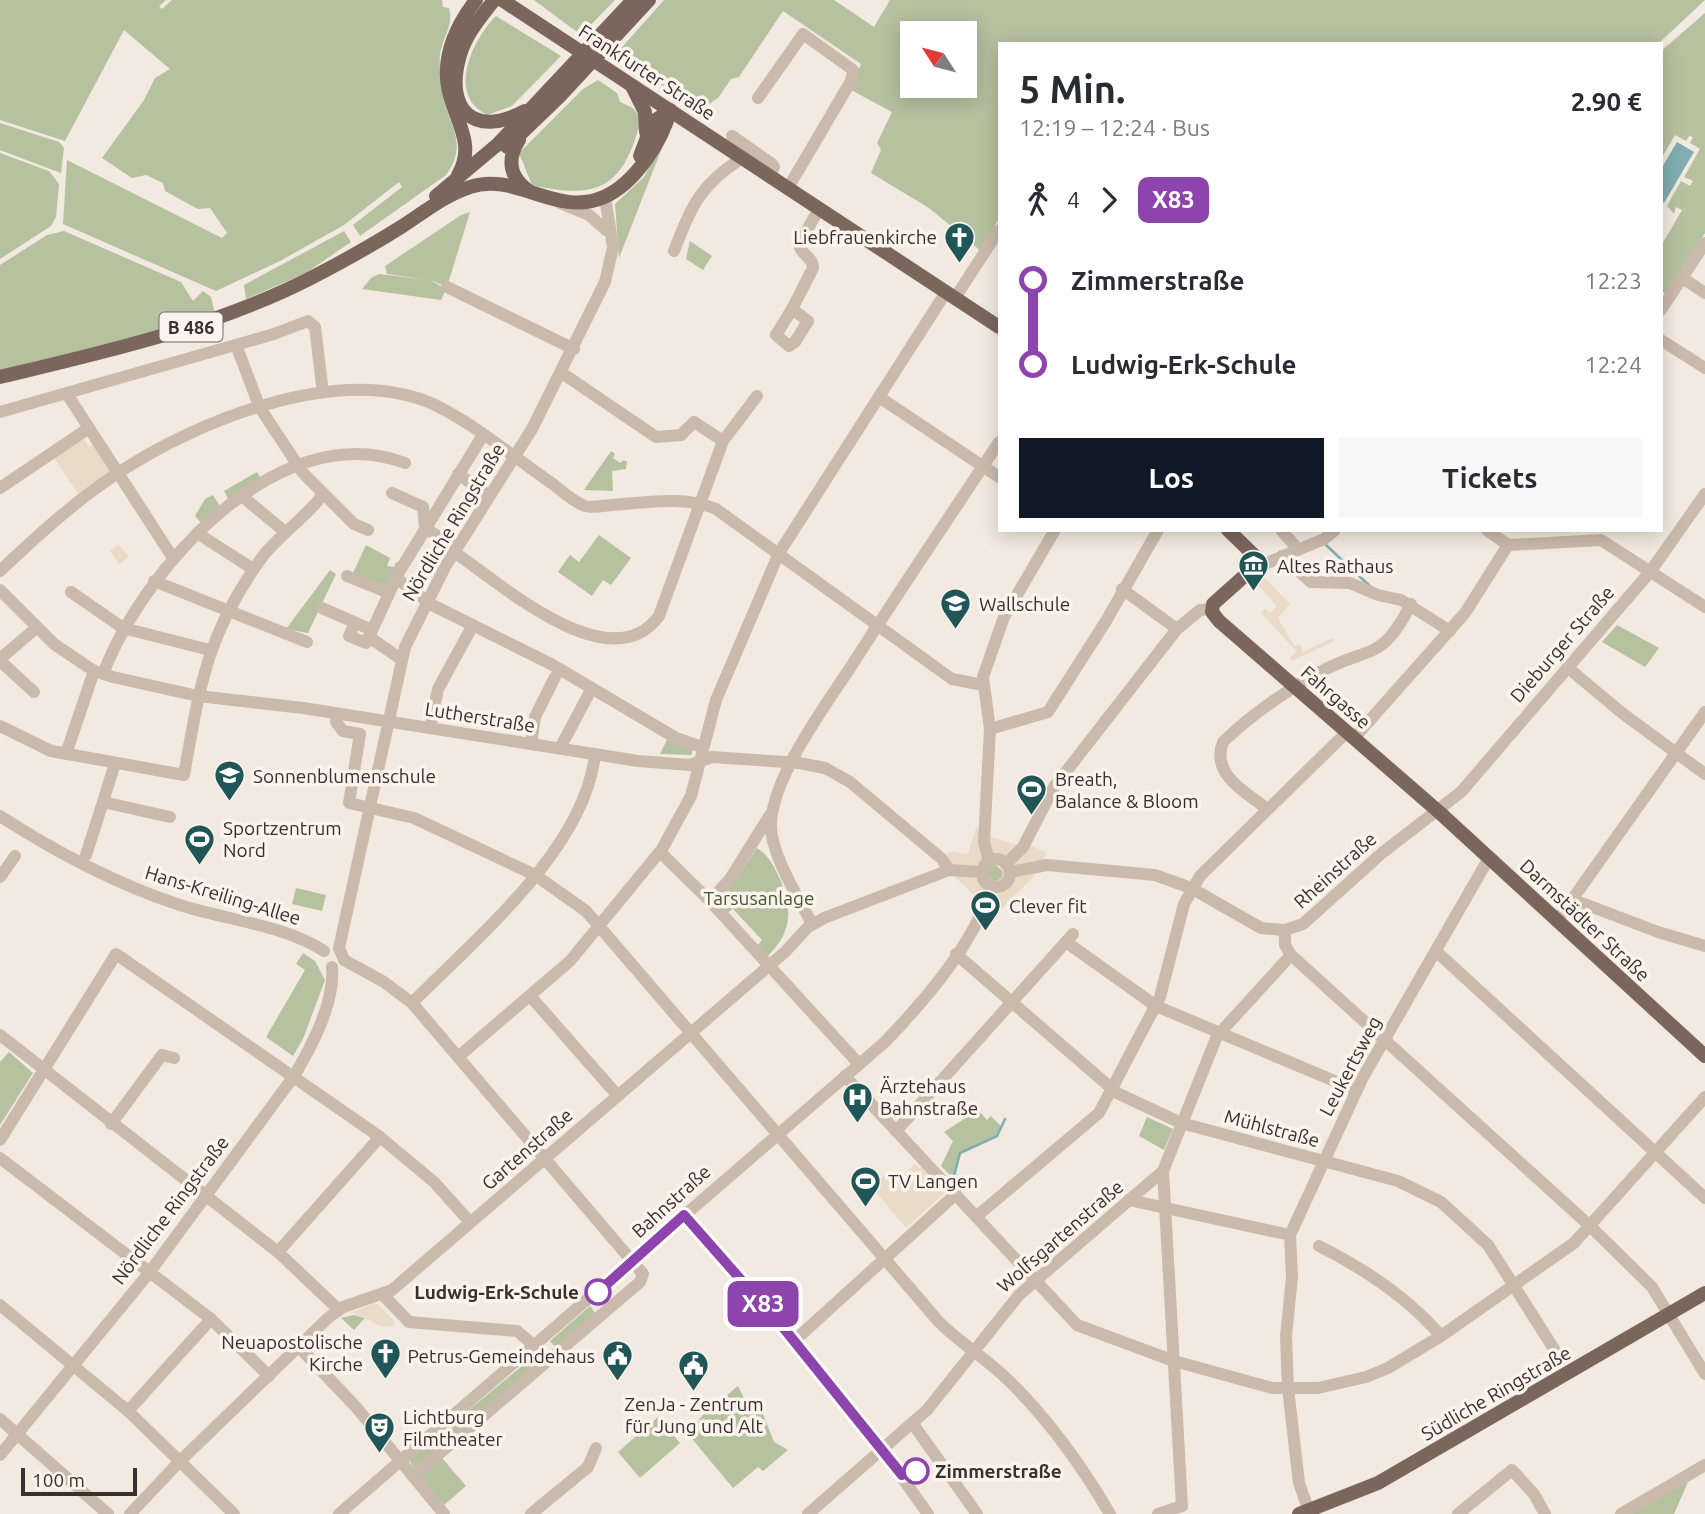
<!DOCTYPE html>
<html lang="de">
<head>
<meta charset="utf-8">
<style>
  body { margin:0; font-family:Ubuntu,sans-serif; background:#f7f7f7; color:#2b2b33; height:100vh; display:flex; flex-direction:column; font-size:26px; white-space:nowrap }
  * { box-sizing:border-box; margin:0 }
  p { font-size:23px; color:#7c7c81 }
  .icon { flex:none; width:38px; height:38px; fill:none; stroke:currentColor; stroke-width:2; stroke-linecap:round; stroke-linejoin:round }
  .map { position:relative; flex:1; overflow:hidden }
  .panel { position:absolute; left:998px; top:42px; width:665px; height:490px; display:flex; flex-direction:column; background:#fff; border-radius:0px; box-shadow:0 4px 18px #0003 }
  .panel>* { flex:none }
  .badge { padding:0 14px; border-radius:10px; font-size:24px; line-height:46px }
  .needle { width:46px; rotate:306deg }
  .controls { position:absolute; left:900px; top:21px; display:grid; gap:14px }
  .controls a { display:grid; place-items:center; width:77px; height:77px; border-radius:0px; background:#fff; box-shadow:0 4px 18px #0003; font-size:35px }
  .scale { position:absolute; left:21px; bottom:18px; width:116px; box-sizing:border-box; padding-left:7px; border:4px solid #392f2b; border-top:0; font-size:19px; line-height:24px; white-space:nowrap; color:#392f2b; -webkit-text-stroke:5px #faf4ed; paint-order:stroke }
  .map>.badge { position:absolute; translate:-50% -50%; box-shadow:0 0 0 4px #fff }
  .legs { display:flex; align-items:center; gap:10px; height:77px; padding:0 21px; font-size:23px }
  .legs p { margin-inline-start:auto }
  .overview { display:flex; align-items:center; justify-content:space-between; height:119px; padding:0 21px }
  h1 { font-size:38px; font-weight:700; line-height:52px }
  .cta { display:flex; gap:14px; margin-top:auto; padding:14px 21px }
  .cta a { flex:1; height:80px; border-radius:0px; background:#111827; color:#fff; font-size:28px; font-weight:700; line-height:80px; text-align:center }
  .cta a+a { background:#f7f7f7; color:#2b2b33 }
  ul { padding:0 21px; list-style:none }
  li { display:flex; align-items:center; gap:24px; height:84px; font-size:26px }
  li i { display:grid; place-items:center; width:10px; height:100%; margin:0 9px; background:currentColor }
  li i::after { content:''; width:18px; height:18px; margin:-9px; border:5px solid; border-radius:50%; background:#fff }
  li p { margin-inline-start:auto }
  li:first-child i { background:linear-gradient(#0000 50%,currentColor 0) }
  li:last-child i { background:linear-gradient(currentColor 50%,#0000 0) }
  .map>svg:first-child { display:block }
</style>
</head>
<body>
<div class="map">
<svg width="1705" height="1514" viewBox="0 0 1705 1514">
  <rect width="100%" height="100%" fill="#f2eae0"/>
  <g fill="#b6c1a0" fill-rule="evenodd">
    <path d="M0 0H166L159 6 162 9 172 0H442L443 7 449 8C454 27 442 37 440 55 439 66 441 77 442 88 445 123 471 141 446 175L360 236 353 225 402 187 399 182 344 225 280 261 216 291 63 224 67 160 222 238 227 233 210 208 198 209 165 191 163 183 146 175 132 178 102 158 144 100 155 78 170 69 124 30 65 141 0 120Z"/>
    <polygon points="534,0 615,0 581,35"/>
    <path d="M664 0H834L874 27 890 0H1705L1658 44H999V218L981 251 929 208 871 173 881 150 877 143 892 112 851 90 861 64 783 11 739 77 731 79 718 98 700 110 615 55ZM912 33H964V86H912Z"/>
    <polygon points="1705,13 1705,233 1667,295 1661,290 1661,246 1682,210 1676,207 1674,214 1667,206 1681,181 1690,186 1693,181 1684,177 1700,149 1690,143 1693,137 1689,136 1686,141 1675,135 1661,159 1661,51"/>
    <path d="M496 16 561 56 512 106 487 115C446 95 472 40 496 16Z"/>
    <path d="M598 80 617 93 620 102 633 108 641 119C624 186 600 201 532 185L519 153 583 89Z"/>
    <polygon points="0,123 59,142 64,148 61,173 0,150"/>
    <polygon points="667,135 619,258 615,204 644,177"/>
    <polygon points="0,153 49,171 59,184 56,217 51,226 0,259"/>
    <polygon points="470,212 447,287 430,280 446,289 441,300 362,289 371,278 379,274 428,280 387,274 385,266 461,215"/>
    <polygon points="64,231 181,282 193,301 203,291 211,297 215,314 167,330 0,371 0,265 47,235"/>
    <polygon points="344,231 351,242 306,273 246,299 244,285"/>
    <polygon points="690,241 712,256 703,270 686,259"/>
    <polygon points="611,451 615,454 613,458 620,463 624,460 627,462 626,469 612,471 613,491 584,490"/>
    <polygon points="257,472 262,480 230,502 224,491"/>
    <polygon points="213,495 221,508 202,524 195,516 205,499"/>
    <polygon points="599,535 631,558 611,585 603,580 592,596 558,572 570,555 579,562"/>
    <polygon points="366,545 390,558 387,566 394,567 396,562 401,564 389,588 352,575"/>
    <polygon points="330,570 336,574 308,633 286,629"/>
    <polygon points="1617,625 1659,648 1645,667 1602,642"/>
    <polygon points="668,738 694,747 691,755 660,754"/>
    <path d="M757 848C770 857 773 865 780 879 793 910 792 932 768 956L757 946 762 940 733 909 727 913 717 901 734 883Z"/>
    <circle cx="995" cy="873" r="8"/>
    <polygon points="296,888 326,895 322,911 292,904"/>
    <polygon points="303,953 315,961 325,980 303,1039 293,1056 266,1037 305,970 296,964"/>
    <polygon points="9,1052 33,1073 0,1125 0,1062"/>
    <polygon points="978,1110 987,1120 991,1116 1001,1126 996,1135 960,1152 953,1178 941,1166 953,1141 944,1132"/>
    <polygon points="1147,1117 1173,1129 1164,1150 1139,1136"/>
    <polygon points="590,1306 596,1314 556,1348 550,1341"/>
    <polygon points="354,1315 365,1318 354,1330 341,1318"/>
    <polygon points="541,1350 546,1356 414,1468 409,1460"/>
    <polygon points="738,1386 745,1400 763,1414 774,1442 788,1450 763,1471 758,1467 733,1488 688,1434 702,1416"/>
    <polygon points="658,1417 680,1443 640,1478 618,1452"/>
    <polygon points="442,1458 466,1486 444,1505 419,1477"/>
    <polygon points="1691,1475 1674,1514 1626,1514"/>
  </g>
  <g fill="#eadbc8" fill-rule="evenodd">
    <polygon points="81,434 89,447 97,442 114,468 78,494 51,453"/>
    <polygon points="118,544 129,557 119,564 110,551"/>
    <polygon points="1264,577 1290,604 1278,618 1294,646 1300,644 1303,652 1332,638 1334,641 1292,661 1290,658 1296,651 1261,613 1265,609 1270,613 1277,606 1257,584"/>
    <path d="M976 828 992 837 1017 845 1022 841 1047 853 1034 876 990 921 987 919 992 901 975 896 956 878 947 855 948 851 968 854ZM996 865 1003 872 1002 878 994 882 986 874 990 866Z"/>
    <polygon points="915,1164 919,1168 922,1166 944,1193 906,1228 865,1179 871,1173 878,1181 884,1176 892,1185"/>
    <polygon points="373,1304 378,1304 394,1321 393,1327 380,1326 352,1312"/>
  </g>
  <polygon fill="#80adaf" points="1677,142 1694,152 1664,203 1661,201 1661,169"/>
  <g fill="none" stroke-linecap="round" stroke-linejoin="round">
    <g stroke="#80adaf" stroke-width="2.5">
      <polyline points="1326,545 1372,588"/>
      <polyline points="954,1176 960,1153 997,1136 1005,1119"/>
    </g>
    <g stroke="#cabaac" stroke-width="12">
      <polyline points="758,98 803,34 853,70 851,81 788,188"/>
      <polyline points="732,136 772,164 774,167 770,176"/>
      <polyline points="560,203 589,215 606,230"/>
      <path d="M674 251C692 205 700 185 742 158"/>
      <polyline points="1684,279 1705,293"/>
      <polyline points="447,287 574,349"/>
      <polyline points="955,298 999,230"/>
      <path d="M792 309 813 268C813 256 800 255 799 244L819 209"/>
      <polygon points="792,309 808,321 795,342 789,346 776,335"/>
      <polyline points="1661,310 1705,243"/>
      <polyline points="1661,340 1705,368"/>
      <polyline points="236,345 260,408 303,473 354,524 368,530"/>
      <polyline points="67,394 173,558"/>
      <polyline points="879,397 999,477"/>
      <polyline points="0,412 274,334 308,321 315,327 322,385"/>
      <polyline points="723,441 757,396"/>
      <polyline points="458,474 483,491"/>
      <polyline points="0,488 89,428"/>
      <polyline points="392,493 423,507 425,528 457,548"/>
      <polyline points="243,497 284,531"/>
      <polyline points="1281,530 1298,549"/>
      <polyline points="1487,530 1508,545 1601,540 1705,607"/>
      <polyline points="197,533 253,569"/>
      <path d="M454 552C499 582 610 683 659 616L723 441 694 422 681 435 656 437 562 373"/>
      <polyline points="1282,556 1311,582 1350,583 1378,595 1401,600 1450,631"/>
      <polyline points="1255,562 1265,564 1324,539 1335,530"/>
      <path d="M0 571C37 536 75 501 118 473 198 420 342 362 435 405 476 425 512 456 550 482 560 489 573 502 585 506 593 508 603 506 611 505 645 503 684 495 716 509L952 679 983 685"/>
      <polyline points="347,576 389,593"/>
      <polyline points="396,578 432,605 551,664 676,738 702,747"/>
      <polyline points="154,581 307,642"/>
      <polyline points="1122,589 1177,629"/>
      <polyline points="0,590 54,644 94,671 113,677 198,696 303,708 638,761 690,765 712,757 799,763 825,768 850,782 942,859 949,870"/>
      <polyline points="71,592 123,628 210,650"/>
      <polyline points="322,608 372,630"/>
      <polyline points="355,623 349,636 366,643 369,637"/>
      <polyline points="0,659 35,629"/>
      <polyline points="401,659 369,637 399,572 483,435"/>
      <polyline points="0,661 34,692"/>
      <polyline points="1567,667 1622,713 1705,774"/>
      <path d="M103 674C143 569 279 415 405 463"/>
      <path d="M338 714 336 722 343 731 360 734 349 803 414 818 535 875 586 911 939 1322C959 1342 984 1357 1005 1377 1048 1418 1080 1463 1110 1514"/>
      <path d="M0 726 51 751 184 775C200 685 207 632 263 556 278 536 312 512 322 495"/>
      <polyline points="430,728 438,689 473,625"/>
      <polyline points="990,729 1048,712 1106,621 1158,530"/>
      <polyline points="1354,738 1465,613 1508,545"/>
      <polyline points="531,744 535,717 555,677"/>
      <polyline points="560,748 592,688"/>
      <polyline points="66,754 94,671"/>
      <polyline points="103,802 115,763"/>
      <path d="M1268 809C1247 794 1210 774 1223 742 1252 714 1284 692 1320 672 1370 645 1381 663 1411 604"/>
      <path d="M0 816C56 852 114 883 177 904 224 920 282 924 324 951"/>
      <polyline points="660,852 710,901 859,1064"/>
      <polyline points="86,855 103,802 170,817"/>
      <circle cx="996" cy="873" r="14"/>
      <polyline points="989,861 984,842 990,729 983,677 1004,617 1055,530"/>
      <polyline points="1006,864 1023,847 1054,787 1177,629 1200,610 1211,609"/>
      <polyline points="1010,872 1047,865 1155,875 1191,888 1261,928 1285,930 1303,924 1382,853 1461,792 1650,572 1705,494"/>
      <polyline points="0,877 15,856"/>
      <polyline points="1574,900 1658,932 1705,946"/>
      <polyline points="710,901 730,879 770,815"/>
      <polyline points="1557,921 1705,712"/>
      <path d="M812 924C799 898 771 855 771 826 771 778 826 705 852 665 900 590 950 516 999 442"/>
      <polyline points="1285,930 1285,945 1291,955 1590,1226 1652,1287 1705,1374"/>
      <polyline points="1066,942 1156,1006 1356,1090"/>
      <polyline points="1437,952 1705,1198"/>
      <polyline points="956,954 1117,1093 1181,1123 1398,1181 1441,1202 1488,1245 1554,1349"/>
      <polyline points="344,960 339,948 405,647 445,567 532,429 605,282 613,247 605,197"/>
      <polyline points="344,960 384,982 412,1003 643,1274 640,1282 413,1476"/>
      <polyline points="531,997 618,1096"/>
      <path d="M412 1003C476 938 585 849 595 754"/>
      <polyline points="0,1035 278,1252 339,1310"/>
      <polyline points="458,1057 570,961 662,849 691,796 716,700 779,553 946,292"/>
      <polyline points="845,1076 1077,1325 1174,1361 1272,1388 1318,1388 1366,1377 1388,1368 1441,1336 1574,1243 1705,1097"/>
      <polyline points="111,1124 162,1055 174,1058"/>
      <polyline points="896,1131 1073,934"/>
      <polyline points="0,1140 116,954 380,1137 434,1182 470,1222"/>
      <polyline points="0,1158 211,1319 269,1376"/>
      <polyline points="1129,1200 1290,1235"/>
      <polyline points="684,1215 794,1341 883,1451 928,1514"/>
      <polyline points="977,1216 1099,1113 1160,997 1184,904 1200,876 1347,732"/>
      <path d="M1319 1246C1365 1269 1408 1298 1441 1336"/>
      <polyline points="278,1252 380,1137"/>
      <polyline points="383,1295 409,1322 517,1331 535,1346"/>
      <polyline points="0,1305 128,1411 234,1514"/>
      <polyline points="794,1341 956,1194"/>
      <polyline points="299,1347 356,1407 444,1514"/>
      <polyline points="128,1411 211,1319"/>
      <polyline points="0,1419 108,1514"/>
      <polyline points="913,1424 977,1514"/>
      <path d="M0 1455 149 1273 294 1076C312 1046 335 1003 332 967"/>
      <polyline points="130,1514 180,1461 328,1318 343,1307 392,1290 785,952 808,927 824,918 949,870 982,872"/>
      <path d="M339 1514 885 1042C927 998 972 946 992 887"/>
      <polyline points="531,1514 588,1467 596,1448"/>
      <polyline points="808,1514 927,1410 1019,1295 1163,1171 1217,1036 1291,955"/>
      <polyline points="1158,1514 1182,1506 1163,1171"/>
      <polyline points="1310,1514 1299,1483 1288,1388 1286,1336 1292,1277 1290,1235 1363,1077 1489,858"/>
      <polyline points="1458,1514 1512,1470 1534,1494 1545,1514"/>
      <polyline points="1621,1514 1705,1465"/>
    </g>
    <g stroke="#7a665d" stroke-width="14">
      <path d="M494 0C481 17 466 34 460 55 444 109 473 139 525 111"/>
      <polyline points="502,0 999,327"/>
      <polyline points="632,86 645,112 646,132"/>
      <path d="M519 140C506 160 510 178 529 191"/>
      <polyline points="507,147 559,97 649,0"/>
      <polyline points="640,156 653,122 670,110"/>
      <path d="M458 175C476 145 456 122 449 92 441 58 456 26 476 0"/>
      <polyline points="436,196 498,144 633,0"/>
      <path d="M0 377C105 352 212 328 309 279 340 263 371 246 401 227 423 213 445 195 470 187 515 171 557 218 604 197 634 184 663 141 670 110"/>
      <polyline points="1228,530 1256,557 1250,571 1213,604 1212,612 1219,621 1439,812 1705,1056"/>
      <polyline points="1299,1514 1378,1483 1705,1293"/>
    </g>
  </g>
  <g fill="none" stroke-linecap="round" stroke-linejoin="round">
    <defs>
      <polyline id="line-1" points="598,1292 684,1215 786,1331 902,1475 916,1471"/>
    </defs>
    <use href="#line-1" stroke="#fff" stroke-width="16"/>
    <use href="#line-1" stroke="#8e44ad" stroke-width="10"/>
  </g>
  <defs>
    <symbol id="church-pin" viewBox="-11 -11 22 30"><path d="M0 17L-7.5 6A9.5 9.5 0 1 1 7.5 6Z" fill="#215659" stroke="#faf4ed"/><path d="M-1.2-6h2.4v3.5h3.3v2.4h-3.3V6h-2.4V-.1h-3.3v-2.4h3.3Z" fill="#fff"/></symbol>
    <symbol id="museum-pin" viewBox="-11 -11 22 30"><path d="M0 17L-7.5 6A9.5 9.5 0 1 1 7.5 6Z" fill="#215659" stroke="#faf4ed"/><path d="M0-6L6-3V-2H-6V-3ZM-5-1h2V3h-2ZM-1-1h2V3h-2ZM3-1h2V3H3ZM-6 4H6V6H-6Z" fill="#fff"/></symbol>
    <symbol id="school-pin" viewBox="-11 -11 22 30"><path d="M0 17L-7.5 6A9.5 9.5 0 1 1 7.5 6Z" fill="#215659" stroke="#faf4ed"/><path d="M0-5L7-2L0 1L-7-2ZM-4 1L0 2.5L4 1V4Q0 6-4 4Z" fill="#fff"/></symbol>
    <symbol id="stadium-pin" viewBox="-11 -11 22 30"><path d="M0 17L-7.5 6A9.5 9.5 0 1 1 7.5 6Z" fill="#215659" stroke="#faf4ed"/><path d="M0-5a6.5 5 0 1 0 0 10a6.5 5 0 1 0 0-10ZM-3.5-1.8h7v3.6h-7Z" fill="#fff"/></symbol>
    <symbol id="hospital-pin" viewBox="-11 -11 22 30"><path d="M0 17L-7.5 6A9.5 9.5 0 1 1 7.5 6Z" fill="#215659" stroke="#faf4ed"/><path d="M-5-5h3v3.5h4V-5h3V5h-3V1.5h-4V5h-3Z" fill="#fff"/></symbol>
    <symbol id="civic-pin" viewBox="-11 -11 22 30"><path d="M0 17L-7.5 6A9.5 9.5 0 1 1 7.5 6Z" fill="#215659" stroke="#faf4ed"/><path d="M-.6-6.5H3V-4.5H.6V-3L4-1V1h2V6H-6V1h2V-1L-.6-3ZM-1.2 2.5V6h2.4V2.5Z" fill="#fff"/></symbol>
    <symbol id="theatre-pin" viewBox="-11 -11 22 30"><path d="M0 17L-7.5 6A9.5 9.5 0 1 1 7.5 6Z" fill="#215659" stroke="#faf4ed"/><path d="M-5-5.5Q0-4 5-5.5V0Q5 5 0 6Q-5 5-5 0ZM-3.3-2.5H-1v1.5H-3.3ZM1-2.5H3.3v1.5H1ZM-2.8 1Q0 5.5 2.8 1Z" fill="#fff"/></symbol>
  </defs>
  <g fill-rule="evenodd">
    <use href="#church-pin" x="942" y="220" width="35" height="47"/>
    <use href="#museum-pin" x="1236" y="548" width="35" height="47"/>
    <use href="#school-pin" x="938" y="586" width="35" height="47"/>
    <use href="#school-pin" x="212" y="758" width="35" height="47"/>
    <use href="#stadium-pin" x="1014" y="772" width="35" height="47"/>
    <use href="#stadium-pin" x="182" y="822" width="35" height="47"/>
    <use href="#stadium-pin" x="968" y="888" width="35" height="47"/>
    <use href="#hospital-pin" x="840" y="1080" width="35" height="47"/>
    <use href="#stadium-pin" x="848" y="1164" width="35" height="47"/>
    <use href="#church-pin" x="368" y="1336" width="35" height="47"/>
    <use href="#civic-pin" x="600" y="1338" width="35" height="47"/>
    <use href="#civic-pin" x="676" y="1348" width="35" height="47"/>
    <use href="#theatre-pin" x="362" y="1410" width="35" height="47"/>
  </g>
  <g fill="#fff" stroke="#8e44ad" stroke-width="3.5">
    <circle cx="598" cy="1292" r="12"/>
    <circle cx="916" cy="1471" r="12"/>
  </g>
  <g text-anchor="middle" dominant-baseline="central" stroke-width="7" stroke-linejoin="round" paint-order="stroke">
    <rect fill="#faf4ed" stroke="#736a65" stroke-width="2" x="159.5" y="312.5" width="63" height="29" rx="5"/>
    <g font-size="18" font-weight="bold" fill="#392f2b">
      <text x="191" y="327">B 486</text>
    </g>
    <g font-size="19" fill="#392f2b" stroke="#faf4ed">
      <text transform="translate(647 72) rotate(33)">Frankfurter Straße</text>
      <text transform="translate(453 522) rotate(-59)">Nördliche Ringstraße</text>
      <text transform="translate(1562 644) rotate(-49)">Dieburger Straße</text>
      <text transform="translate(1336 697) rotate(41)">Fahrgasse</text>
      <text transform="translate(480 717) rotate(9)">Lutherstraße</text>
      <text transform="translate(1335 870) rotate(-42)">Rheinstraße</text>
      <text transform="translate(223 895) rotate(17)">Hans-Kreiling-Allee</text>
      <text transform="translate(1585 920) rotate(43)">Darmstädter Straße</text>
      <text transform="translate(1350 1066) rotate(-62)">Leukertsweg</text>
      <text transform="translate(1272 1128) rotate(15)">Mühlstraße</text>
      <text transform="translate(527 1149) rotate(-41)">Gartenstraße</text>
      <text transform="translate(671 1201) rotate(-42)">Bahnstraße</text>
      <text transform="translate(170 1210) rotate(-53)">Nördliche Ringstraße</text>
      <text transform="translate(1060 1236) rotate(-41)">Wolfsgartenstraße</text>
      <text transform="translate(1496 1393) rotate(-30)">Südliche Ringstraße</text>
    </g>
    <g font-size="19" fill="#392f2b" stroke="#faf4ed" text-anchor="start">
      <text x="937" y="237" text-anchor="end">Liebfrauenkirche</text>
      <text x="1277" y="566">Altes Rathaus</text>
      <text x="979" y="604">Wallschule</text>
      <text x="253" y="776">Sonnenblumenschule</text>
      <text x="1055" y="779">Breath,<tspan x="1055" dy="22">Balance &amp; Bloom</tspan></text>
      <text x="223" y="828">Sportzentrum<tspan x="223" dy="22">Nord</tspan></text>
      <text x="1009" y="906">Clever fit</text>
      <text x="880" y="1086">Ärztehaus<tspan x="880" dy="22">Bahnstraße</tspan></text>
      <text x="888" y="1181">TV Langen</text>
      <text x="363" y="1342" text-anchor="end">Neuapostolische<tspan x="363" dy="22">Kirche</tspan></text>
      <text x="595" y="1356" text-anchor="end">Petrus-Gemeindehaus</text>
      <text x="694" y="1404" text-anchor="middle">ZenJa - Zentrum<tspan x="694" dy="22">für Jung und Alt</tspan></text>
      <text x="403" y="1417">Lichtburg<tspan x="403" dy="22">Filmtheater</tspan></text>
    </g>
    <g font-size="19" fill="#48562f" stroke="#faf4ed">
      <text x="759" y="898">Tarsusanlage</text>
    </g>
    <g font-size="19" font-weight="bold" fill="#392f2b" stroke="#faf4ed" text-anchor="end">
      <text x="579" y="1292">Ludwig-Erk-Schule</text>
      <text x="935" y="1471" text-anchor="start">Zimmerstraße</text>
    </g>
  </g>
</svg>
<div class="controls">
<a><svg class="needle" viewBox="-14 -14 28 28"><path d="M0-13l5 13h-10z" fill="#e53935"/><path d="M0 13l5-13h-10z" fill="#7c7c81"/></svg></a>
</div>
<div class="scale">100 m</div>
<b class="badge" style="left:763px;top:1304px;background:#8e44ad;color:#fff">X83</b>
<section class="panel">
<div class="overview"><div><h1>5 Min.</h1><p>12:19 – 12:24 · Bus</p></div><b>2.90 €</b></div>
<div class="legs"><svg class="icon" aria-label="walk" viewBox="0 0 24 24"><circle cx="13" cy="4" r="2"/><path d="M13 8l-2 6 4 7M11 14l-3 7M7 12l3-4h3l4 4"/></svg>4<svg class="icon" aria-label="forward" viewBox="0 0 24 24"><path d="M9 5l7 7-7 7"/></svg><b class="badge" style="background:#8e44ad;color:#fff">X83</b></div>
<ul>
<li><i style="color:#8e44ad"></i><b>Zimmerstraße</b><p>12:23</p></li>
<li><i style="color:#8e44ad"></i><b>Ludwig-Erk-Schule</b><p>12:24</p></li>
</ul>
<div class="cta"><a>Los</a><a>Tickets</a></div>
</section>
</div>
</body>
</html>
